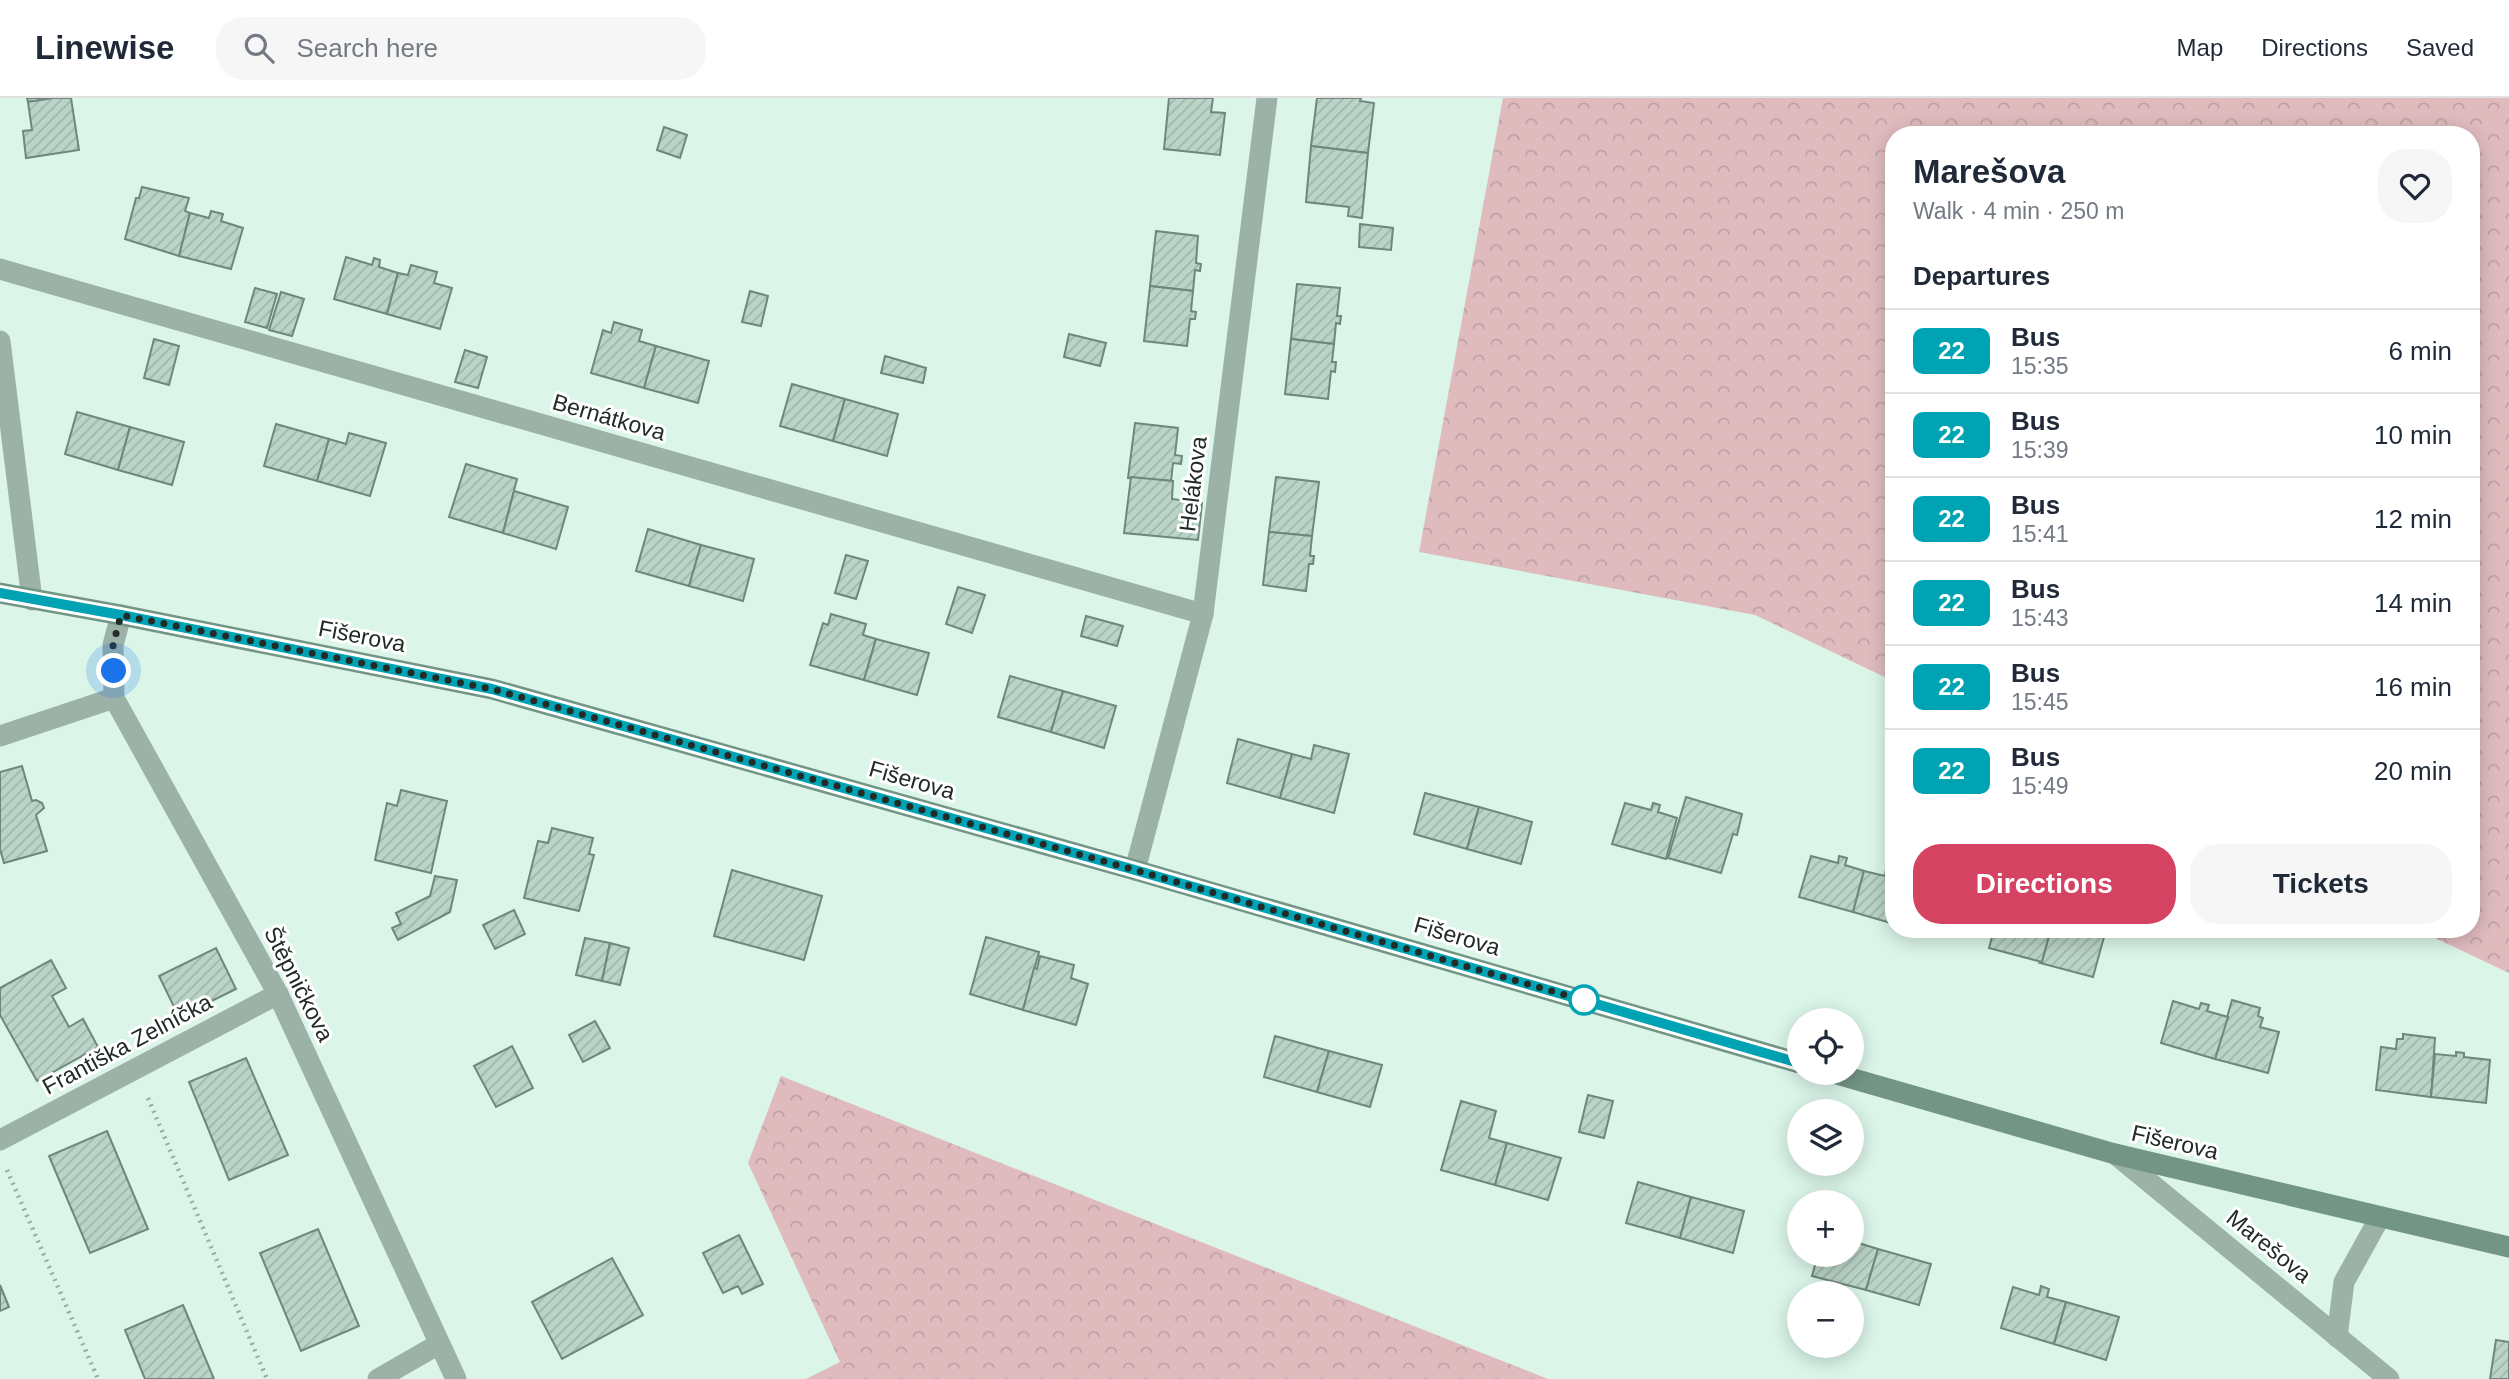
<!DOCTYPE html>
<html lang="en">
<head>
<meta charset="utf-8">
<style>
  body { margin:0; font-family:Arial,sans-serif; background:#f6f6f7; color:#1f2937; height:100vh; display:flex; flex-direction:column; font-size:26px; white-space:nowrap }
  * { box-sizing:border-box; margin:0 }
  p { font-size:23px; color:#747a83 }
  .icon { flex:none; width:38px; height:38px; fill:none; stroke:currentColor; stroke-width:2; stroke-linecap:round; stroke-linejoin:round }
  .map { position:relative; flex:1; overflow:hidden }
  .sheet { position:absolute; left:1885px; top:28px; width:595px; height:812px; display:flex; flex-direction:column; background:#fff; border-radius:28px; box-shadow:0 4px 18px #0003 }
  .sheet>* { flex:none }
  .badge { padding:0 14px; border-radius:10px; font-size:24px; line-height:46px }
  .controls { position:absolute; left:1787px; top:910px; display:grid; gap:14px }
  .controls a { display:grid; place-items:center; width:77px; height:77px; border-radius:50%; background:#fff; box-shadow:0 4px 18px #0003; font-size:35px }
  .you { position:absolute; width:35px; height:35px; margin:-18px; border:5px solid #fff; border-radius:50%; background:#1a73e8; box-shadow:0 0 0 10px #1a73e833 }
  .map>.badge { position:absolute; translate:-50% -50%; box-shadow:0 0 0 4px #fff }
  h2 { padding:0 28px; font-size:26px; line-height:63px }
  .round { display:grid; place-items:center; flex:none; width:74px; height:74px; border-radius:28px; background:#f6f6f7 }
  .overview { display:flex; align-items:center; justify-content:space-between; height:119px; padding:0 28px }
  h1 { font-size:33px; font-weight:800; line-height:52px }
  .action { display:flex; gap:14px; margin-top:auto; padding:14px 28px }
  .action a { flex:1; height:80px; border-radius:28px; background:#d44462; color:#fff; font-size:28px; font-weight:800; line-height:80px; text-align:center }
  .action a+a { background:#f6f6f7; color:#1f2937 }
  ul { padding:0; list-style:none }
  li { display:flex; align-items:center; gap:21px; height:84px; padding:0 28px; border-top:2px solid #e0e1e3 }
  li div { flex:1 }
  li b { display:block; font-size:26px }
  li em { font-style:normal }
  li .badge { min-width:77px; font-weight:700; text-align:center }
  header { display:flex; align-items:center; gap:42px; box-sizing:border-box; height:98px; padding:0 35px; background:#fff; border-bottom:2px solid #e0e1e3 }
  header strong { font-size:33px }
  nav { display:flex; gap:38px; margin-inline-start:auto; font-size:24px }
  .search { width:490px; height:63px; background:#f6f6f7; display:flex; align-items:center; gap:18px; box-sizing:border-box; padding:0 24px; border-radius:28px; color:#747a83; font-size:26px }
  .map>svg:first-child { display:block }
</style>
</head>
<body>
<header>
<strong>Linewise</strong>
<div class="search"><svg class="icon" aria-label="search" viewBox="0 0 24 24"><circle cx="10" cy="10" r="6"/><path d="M15 15l6 6"/></svg>Search here</div>
<nav><a>Map</a><a>Directions</a><a>Saved</a></nav>
</header>
<div class="map">
<svg width="2509" height="1281" viewBox="0 0 2509 1281">
  <defs>
    <pattern id="forest-crowns" width="20" height="18" patternUnits="userSpaceOnUse" patternTransform="scale(1.75)"><rect width="20" height="18" fill="#dfbbbe"/><path d="M2 6a3 3 0 1 1 6 0M12 15a3 3 0 1 1 6 0" fill="none" stroke="#bfa1a3"/></pattern>
    <pattern id="building-hatch" width="6" height="6" patternUnits="userSpaceOnUse" patternTransform="scale(1.75)"><rect width="6" height="6" fill="#bbd4c8"/><path d="M-1 1l2-2M0 6l6-6M5 7l2-2" fill="none" stroke="#a0b6ac"/></pattern>
  </defs>
  <rect width="100%" height="100%" fill="#dbf5e9"/>
  <g fill="url(#forest-crowns)">
    <polygon points="1503,0 2509,0 2509,875 2416,831 2471,831 2471,37 1894,37 1893,583 1755,517 1419,454"/>
    <polygon points="781,978 1548,1281 806,1281 840,1264 748,1065"/>
  </g>
  <g fill="url(#building-hatch)" stroke="#6f877c" stroke-width="2">
    <polygon points="27,0 53,0 28,4"/>
    <polygon points="53,0 71,0 79,52 26,60 23,33 32,32 28,4"/>
    <polygon points="1169,0 1213,0 1211,14 1225,15 1220,57 1164,51"/>
    <polygon points="1317,0 1361,0 1360,3 1374,5 1368,55 1311,48"/>
    <polygon points="664,29 687,37 680,60 657,52"/>
    <polygon points="1311,48 1368,55 1362,120 1348,118 1349,109 1306,104"/>
    <polygon points="142,89 189,100 185,113 190,115 179,158 125,141 136,100 139,100"/>
    <polygon points="211,113 223,116 221,123 243,130 231,171 179,158 190,115 209,120"/>
    <polygon points="1360,126 1393,130 1391,152 1359,149"/>
    <polygon points="1156,133 1198,138 1196,165 1201,166 1200,173 1195,172 1193,193 1150,188"/>
    <polygon points="346,159 372,167 374,160 380,162 379,169 398,175 387,216 334,201"/>
    <polygon points="411,167 437,174 434,185 452,190 440,231 387,216 398,175 408,177"/>
    <polygon points="1297,186 1340,190 1337,218 1341,218 1340,226 1336,225 1334,246 1291,241"/>
    <polygon points="1150,188 1193,193 1191,213 1196,214 1195,221 1190,221 1187,248 1144,243"/>
    <polygon points="255,190 277,196 267,230 245,224"/>
    <polygon points="750,193 768,198 761,228 742,224"/>
    <polygon points="281,194 304,201 292,238 269,232"/>
    <polygon points="614,224 642,232 639,243 656,248 644,290 591,275 603,232 611,235"/>
    <polygon points="1069,236 1106,245 1100,268 1064,259"/>
    <polygon points="154,241 179,248 169,287 144,280"/>
    <polygon points="1291,241 1334,246 1332,264 1336,264 1335,274 1331,273 1328,301 1285,296"/>
    <polygon points="656,248 709,263 698,305 644,290"/>
    <polygon points="465,252 487,259 478,290 455,284"/>
    <polygon points="885,258 926,270 923,285 881,275"/>
    <polygon points="792,286 845,301 833,343 780,328"/>
    <polygon points="845,301 898,316 887,358 833,343"/>
    <polygon points="77,314 130,329 118,372 65,356"/>
    <polygon points="1135,325 1178,330 1175,357 1182,358 1181,366 1173,365 1171,383 1128,380"/>
    <polygon points="276,326 329,341 317,383 264,368"/>
    <polygon points="130,329 184,344 172,387 118,372"/>
    <polygon points="349,335 386,345 370,398 317,383 329,341 346,346"/>
    <polygon points="466,366 517,381 503,435 449,419"/>
    <polygon points="1131,379 1173,383 1172,401 1202,405 1198,442 1124,435"/>
    <polygon points="1276,379 1319,384 1312,438 1269,434"/>
    <polygon points="514,393 568,409 556,451 503,435"/>
    <polygon points="648,431 701,447 689,488 636,473"/>
    <polygon points="1269,434 1312,438 1310,458 1314,458 1313,466 1309,466 1306,493 1263,487"/>
    <polygon points="701,447 754,461 743,503 689,488"/>
    <polygon points="846,457 868,463 856,501 835,495"/>
    <polygon points="958,489 985,497 972,535 946,526"/>
    <polygon points="831,516 866,526 863,537 876,541 864,582 810,567 823,525 828,527"/>
    <polygon points="1086,518 1123,528 1117,548 1081,538"/>
    <polygon points="876,541 929,555 917,597 864,582"/>
    <polygon points="1010,578 1063,593 1051,634 998,619"/>
    <polygon points="1063,593 1116,608 1104,650 1051,634"/>
    <polygon points="1238,641 1292,656 1280,700 1227,685"/>
    <polygon points="1314,647 1349,656 1334,715 1280,700 1292,656 1311,661"/>
    <polygon points="22,668 32,703 36,702 42,705 44,710 36,717 47,753 4,765 0,751 0,674"/>
    <polygon points="401,692 447,703 431,775 375,762 387,705 397,708"/>
    <polygon points="1425,695 1479,709 1467,751 1414,736"/>
    <polygon points="1686,699 1742,716 1737,737 1733,736 1721,775 1668,760"/>
    <polygon points="1625,705 1651,712 1653,705 1660,707 1658,714 1677,720 1666,761 1612,746"/>
    <polygon points="1479,709 1532,724 1521,766 1467,751"/>
    <polygon points="552,730 593,740 589,756 594,757 579,813 524,800 538,743 548,745"/>
    <polygon points="1811,758 1838,765 1839,758 1847,760 1845,767 1864,773 1853,814 1799,799"/>
    <polygon points="1886,771 1893,773 1892,780 1894,781 1894,826 1853,814 1864,773 1885,778"/>
    <polygon points="732,772 822,798 804,862 714,838"/>
    <polygon points="435,778 457,782 450,814 398,842 392,830 401,826 396,815 430,798"/>
    <polygon points="514,812 525,836 495,851 483,827"/>
    <polygon points="1994,831 2051,831 2042,864 1989,850"/>
    <polygon points="2051,831 2078,831 2104,839 2093,879 2040,865 2042,864"/>
    <polygon points="986,839 1039,854 1023,912 970,896"/>
    <polygon points="585,840 610,845 602,883 576,877"/>
    <polygon points="610,845 629,850 620,887 602,883"/>
    <polygon points="216,850 236,891 179,919 159,878"/>
    <polygon points="1040,858 1074,867 1071,880 1088,886 1076,927 1023,912 1034,870 1037,871"/>
    <polygon points="51,862 66,890 52,898 69,929 83,921 98,949 37,983 0,917 0,890"/>
    <polygon points="2232,902 2260,910 2258,918 2263,920 2260,929 2279,934 2268,975 2215,961"/>
    <polygon points="2173,903 2199,911 2201,905 2209,907 2207,913 2228,919 2215,961 2161,945"/>
    <polygon points="595,923 610,950 583,964 569,937"/>
    <polygon points="2403,936 2435,940 2431,999 2376,992 2381,949 2396,951 2397,941 2403,941"/>
    <polygon points="1275,938 1329,953 1317,994 1264,979"/>
    <polygon points="512,948 533,990 496,1009 474,968"/>
    <polygon points="1329,953 1382,967 1370,1009 1317,994"/>
    <polygon points="2456,954 2464,955 2464,959 2490,962 2486,1005 2431,999 2435,956 2456,958"/>
    <polygon points="246,960 288,1057 229,1082 189,984"/>
    <polygon points="1588,997 1613,1003 1604,1040 1579,1034"/>
    <polygon points="1461,1003 1496,1013 1489,1040 1507,1045 1495,1087 1441,1072"/>
    <polygon points="107,1033 148,1131 90,1155 49,1058"/>
    <polygon points="1507,1045 1561,1060 1548,1102 1495,1087"/>
    <polygon points="1638,1084 1691,1099 1680,1140 1626,1125"/>
    <polygon points="1691,1099 1744,1113 1733,1155 1680,1140"/>
    <polygon points="318,1131 359,1228 301,1253 260,1155"/>
    <polygon points="739,1137 763,1186 742,1196 738,1188 723,1195 703,1155"/>
    <polygon points="1852,1143 1878,1151 1866,1192 1812,1178 1818,1157 1852,1157"/>
    <polygon points="1878,1151 1931,1166 1919,1207 1866,1192"/>
    <polygon points="612,1160 643,1217 562,1261 532,1204"/>
    <polygon points="0,1187 9,1209 0,1213"/>
    <polygon points="2041,1188 2049,1191 2047,1199 2066,1204 2054,1246 2001,1230 2013,1189 2039,1197"/>
    <polygon points="2066,1204 2119,1219 2106,1262 2054,1246"/>
    <polygon points="183,1207 214,1281 145,1281 125,1232"/>
    <polygon points="2496,1242 2509,1244 2509,1281 2490,1281"/>
  </g>
  <g fill="none" stroke-linecap="round" stroke-linejoin="round">
    <g stroke="#99ada3" stroke-width="4.5" stroke-dasharray="2 5" stroke-linecap="butt">
      <polyline points="148,1000 267,1281"/>
      <polyline points="7,1072 98,1281"/>
    </g>
    <g stroke="#9cb2a8" stroke-width="21">
      <polyline points="0,638 114,600"/>
      <polyline points="0,1042 278,896"/>
    </g>
    <g stroke="#9cb2a8" stroke-width="21">
      <polyline points="0,171 1203,516"/>
      <polyline points="0,243 32,502"/>
      <polyline points="121,517 113,547 114,600 278,896 456,1281"/>
      <polyline points="1135,772 1203,516 1267,0"/>
      <polyline points="2115,1056 2389,1281"/>
      <polyline points="2337,1239 2344,1184 2380,1119"/>
      <polyline points="378,1281 439,1246"/>
    </g>
    <g stroke="#739586" stroke-width="21">
      <polyline points="0,495 121,517 492,591 1135,772 1799,965"/>
      <polyline points="1833,975 2115,1056 2509,1149"/>
    </g>
  </g>
  <g fill="none" stroke-linecap="round" stroke-linejoin="round">
    <defs>
      <polyline id="line" points="0,495 121,517 492,591 1135,772 1799,965"/>
    </defs>
    <use href="#line" stroke="#fff" stroke-width="16"/>
    <use href="#line" stroke="#00a3b4" stroke-width="10"/>
    <polyline stroke="#222b27" stroke-width="7" stroke-dasharray="0 12.6" points="114,573 113,547 121,517 492,591 1135,772 1586,903 1584,902"/>
  </g>
  <circle fill="#fff" stroke="#00a3b4" stroke-width="3.5" cx="1584" cy="902" r="14"/>
  <g text-anchor="middle" dominant-baseline="central" stroke-width="6" stroke-linejoin="round" paint-order="stroke">
    <g font-size="23" fill="#222b27" stroke="#fff">
      <text transform="translate(609 319) rotate(16)">Bernátkova</text>
      <text transform="translate(1193 386) rotate(-83)">Helákova</text>
      <text transform="translate(362 538) rotate(11)">Fišerova</text>
      <text transform="translate(912 682) rotate(16)">Fišerova</text>
      <text transform="translate(1457 838) rotate(16)">Fišerova</text>
      <text transform="translate(299 886) rotate(63)">Štěpničkova</text>
      <text transform="translate(127 946) rotate(-28)">Františka Zelníčka</text>
      <text transform="translate(2175 1044) rotate(13)">Fišerova</text>
      <text transform="translate(2269 1148) rotate(39)">Marešova</text>
    </g>
  </g>
</svg>
<div class="controls">
<a><svg class="icon" aria-label="locate" viewBox="0 0 24 24"><circle cx="12" cy="12" r="6"/><path d="M12 2v4M12 18v4M2 12h4M18 12h4"/></svg></a>
<a><svg class="icon" aria-label="layers" viewBox="0 0 24 24"><path d="M12 4l9 5-9 5-9-5zM3 14l9 5 9-5"/></svg></a>
<a>+</a>
<a>−</a>
</div>
<div class="you" style="left:114px;top:573px"></div>
<section class="sheet">
<div class="overview"><div><h1>Marešova</h1><p>Walk · 4 min · 250 m</p></div><a class="round"><svg class="icon" aria-label="heart" viewBox="0 0 24 24"><path d="M12 20l-8-8c-3-5 5-10 8-4 3-6 11-1 8 4z"/></svg></a></div>
<h2>Departures</h2>
<ul>
<li><span class="badge" style="background:#00a3b4;color:#fff">22</span><div><b>Bus</b><p>15:35</p></div><em>6 min</em></li>
<li><span class="badge" style="background:#00a3b4;color:#fff">22</span><div><b>Bus</b><p>15:39</p></div><em>10 min</em></li>
<li><span class="badge" style="background:#00a3b4;color:#fff">22</span><div><b>Bus</b><p>15:41</p></div><em>12 min</em></li>
<li><span class="badge" style="background:#00a3b4;color:#fff">22</span><div><b>Bus</b><p>15:43</p></div><em>14 min</em></li>
<li><span class="badge" style="background:#00a3b4;color:#fff">22</span><div><b>Bus</b><p>15:45</p></div><em>16 min</em></li>
<li><span class="badge" style="background:#00a3b4;color:#fff">22</span><div><b>Bus</b><p>15:49</p></div><em>20 min</em></li>
</ul>
<div class="action"><a>Directions</a><a>Tickets</a></div>
</section>
</div>
</body>
</html>
